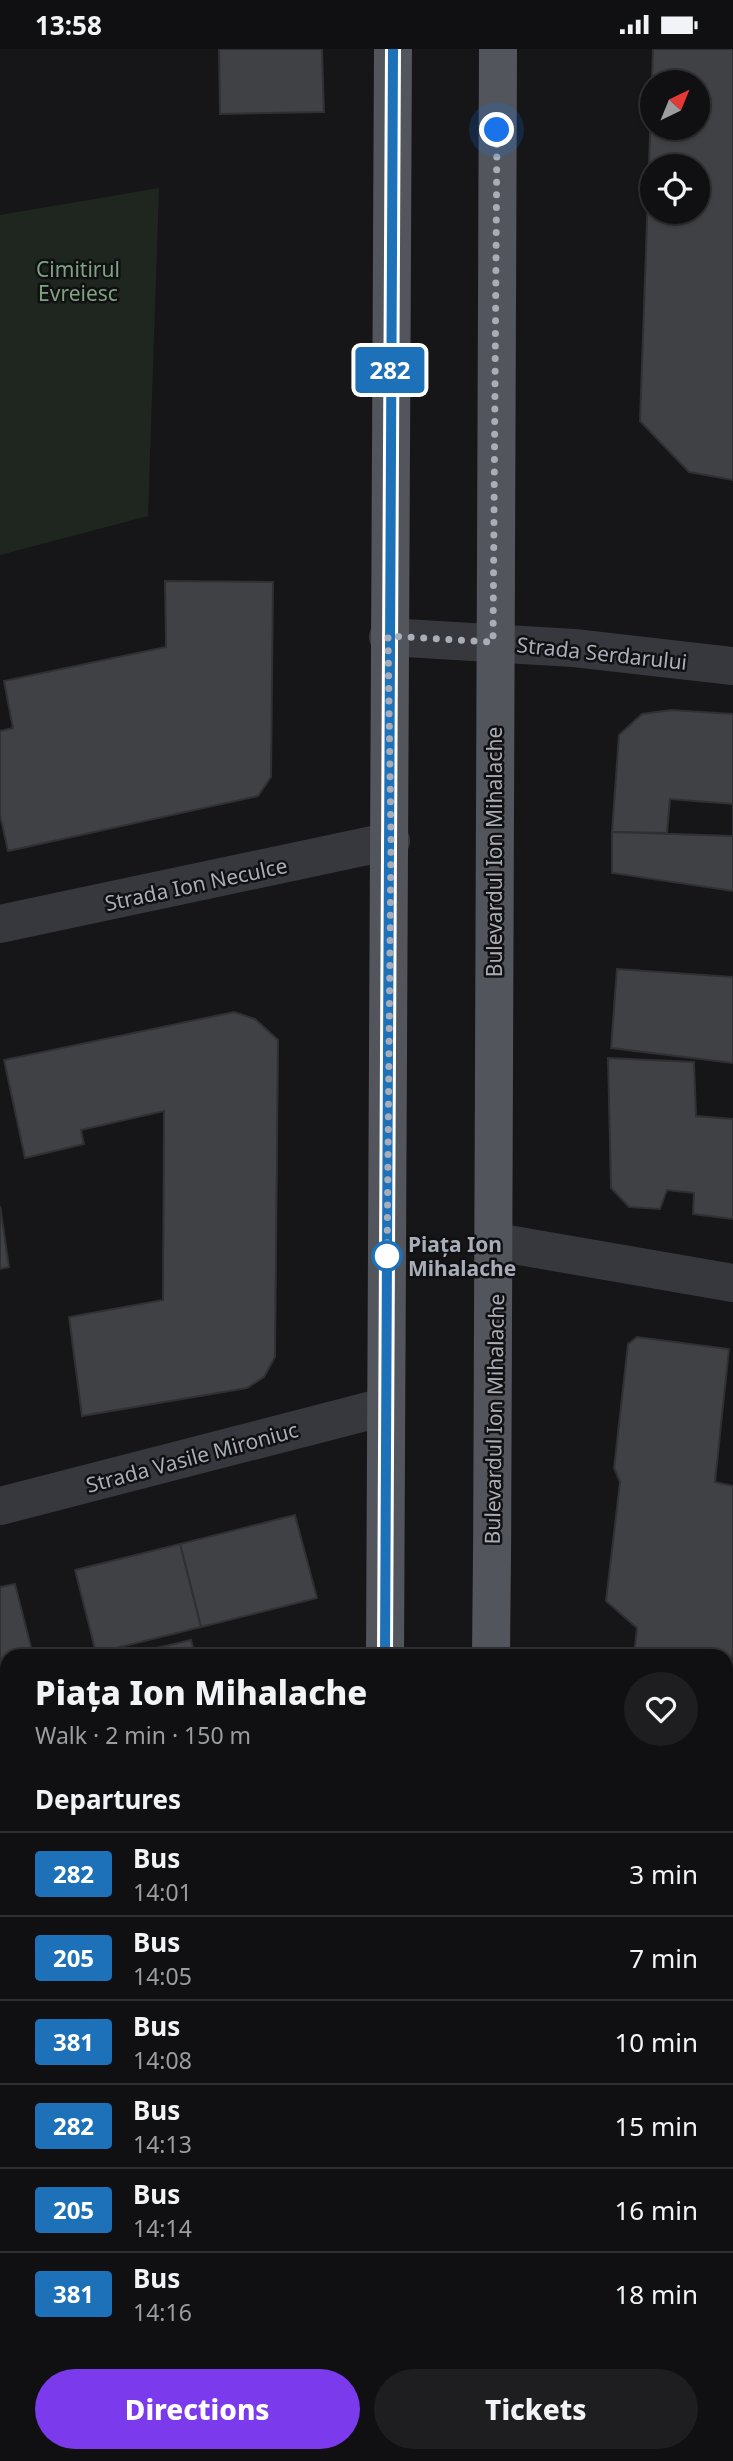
<!DOCTYPE html>
<html lang="en">
<head>
<meta charset="utf-8">
<style>
  body { margin:0; font-family:"Noto Sans",sans-serif; background:#1e1e20; color:#f1f3f6; height:100vh; display:flex; flex-direction:column; font-size:26px; white-space:nowrap }
  * { box-sizing:border-box; margin:0 }
  p { font-size:23px; color:#9c9d9f }
  .icon { flex:none; width:38px; height:38px; fill:none; stroke:currentColor; stroke-width:2; stroke-linecap:round; stroke-linejoin:round }
  .map { position:relative; flex:1; overflow:hidden }
  .side { position:absolute; left:0px; top:1600px; width:733px; height:814px; display:flex; flex-direction:column; background:#101012; border-radius:21px 21px 0 0; box-shadow:0 2px 5px #0004,0 0 0 2px #303032 }
  .side>* { flex:none }
  .badge { padding:0 14px; border-radius:5px; font-size:24px; line-height:46px }
  .needle { width:46px; rotate:43deg }
  .fabs { position:absolute; left:640px; top:21px; display:grid; gap:14px }
  .fabs a { display:grid; place-items:center; width:70px; height:70px; border-radius:50%; background:#101012; box-shadow:0 2px 5px #0004,0 0 0 2px #303032; font-size:35px }
  .you { position:absolute; width:35px; height:35px; margin:-18px; border:5px solid #fff; border-radius:50%; background:#1a73e8; box-shadow:0 0 0 10px #1a73e833 }
  .map>.badge { position:absolute; translate:-50% -50%; box-shadow:0 0 0 4px #fff }
  h2 { padding:0 35px; font-size:26px; line-height:63px }
  .round { display:grid; place-items:center; flex:none; width:74px; height:74px; border-radius:37px; background:#1e1e20 }
  .overview { display:flex; align-items:center; justify-content:space-between; height:119px; padding:0 35px }
  h1 { font-size:33px; font-weight:800; line-height:52px }
  .action { display:flex; gap:14px; margin-top:auto; padding:14px 35px }
  .action a { flex:1; height:80px; border-radius:42px; background:#7c3aed; color:#fff; font-size:28px; font-weight:800; line-height:80px; text-align:center }
  .action a+a { background:#1e1e20; color:#f1f3f6 }
  ul { padding:0; list-style:none }
  li { display:flex; align-items:center; gap:21px; height:84px; padding:0 35px; border-top:2px solid #303032 }
  li div { flex:1 }
  li b { display:block; font-size:26px }
  li em { font-style:normal }
  li .badge { min-width:77px; font-weight:700; text-align:center }
  .status { display:flex; justify-content:space-between; align-items:center; height:49px; padding:0 35px; background:#101012; direction:ltr }
  .status svg { height:19px; fill:currentColor }
  .map>svg:first-child { display:block }
</style>
</head>
<body>
<div class="status"><b>13:58</b><svg viewBox="0 0 49 12"><path d="M0 12V9h3v3zM5 12V6h3v6zM10 12V3h3v9zM15 12V0h3v12zM26 1h20v11H26zM47 4h2v5h-2z"/></svg></div>
<div class="map">
<svg width="733" height="2412" viewBox="0 0 733 2412">
  <rect width="100%" height="100%" fill="#161618"/>
  <polygon fill="#1e261f" points="159,139 148,467 0,506 0,166"/>
  <g fill="#404145" stroke="#303034" stroke-width="2" fill-rule="evenodd">
    <polygon points="219,0 322,0 324,63 220,65"/>
    <path d="M653 0H733V431L689 423 640 372ZM653 33H698V79H653ZM653 117H698V163H653Z"/>
    <polygon points="165,532 273,533 271,728 258,747 8,802 0,766 0,682 13,679 4,632 166,598"/>
    <polygon points="671,661 733,665 733,787 733,755 670,750 667,784 612,783 619,686 642,665"/>
    <polygon points="612,783 733,787 733,842 612,824"/>
    <polygon points="617,920 733,928 733,1014 611,999"/>
    <polygon points="234,963 255,970 278,991 275,1308 264,1328 247,1339 82,1367 69,1268 163,1251 164,1062 81,1081 84,1095 25,1109 4,1011"/>
    <polygon points="608,1009 694,1013 696,1067 733,1070 733,1170 693,1165 694,1144 667,1141 660,1160 629,1158 611,1139"/>
    <polygon points="0,1157 9,1218 0,1220"/>
    <polygon points="637,1288 729,1300 715,1433 733,1437 733,1603 727,1637 733,1638 733,1844 726,1849 726,1606 634,1606 637,1579 606,1552 620,1433 614,1419 628,1295"/>
    <polygon points="295,1466 317,1549 201,1578 180,1495"/>
    <polygon points="180,1495 201,1578 96,1604 75,1521"/>
    <polygon points="15,1535 33,1606 7,1606 7,1622 0,1624 0,1538"/>
    <polygon points="191,1591 195,1606 127,1606"/>
    <polygon points="7,1626 7,1710 0,1712 0,1627"/>
    <polygon points="7,1793 7,1863 5,1863 0,1841 0,1794"/>
    <polygon points="733,1844 733,1960 726,1959 726,1849"/>
    <polygon points="7,1868 7,1922 0,1923 0,1869"/>
    <polygon points="726,2025 733,2026 733,2384 726,2384"/>
    <polygon points="7,2229 7,2365 0,2366 0,2230"/>
  </g>
  <g fill="none" stroke-linecap="round" stroke-linejoin="round">
    <g stroke="#3d3f44" stroke-width="4.5" stroke-dasharray="3.5 5" stroke-linecap="butt">
      <polyline points="726,1993 733,1994"/>
      <polyline points="566,2406 568,2412"/>
    </g>
    <g stroke="#37383d" stroke-width="38">
      <polyline points="388,588 574,599 733,617"/>
      <polyline points="0,875 391,792"/>
      <polyline points="496,1193 733,1234"/>
      <polyline points="0,1457 384,1358"/>
      <polyline points="0,1733 7,1732"/>
      <polyline points="237,2412 297,2409 364,2412"/>
    </g>
    <g stroke="#53555c" stroke-width="38">
      <polyline points="385,1606 393,0"/>
      <path d="M491 1606C497 1071 494 536 498 0"/>
      <polyline points="499,2406 499,2412"/>
      <polyline points="375,2412 375,2406"/>
    </g>
  </g>
  <g fill="none" stroke-linecap="round" stroke-linejoin="round">
    <defs>
      <polyline id="line" points="385,1606 393,0"/>
    </defs>
    <use href="#line" stroke="#fff" stroke-width="16"/>
    <use href="#line" stroke="#1d71b8" stroke-width="10"/>
    <polyline stroke="#a8adb8" stroke-width="7" stroke-dasharray="0 12.6" points="387,1207 387,1213 391,792 388,587 493,593 497,81"/>
  </g>
  <circle fill="#fff" stroke="#1d71b8" stroke-width="3.5" cx="387" cy="1207" r="14"/>
  <g text-anchor="middle" dominant-baseline="central" stroke-width="5" stroke-linejoin="round" paint-order="stroke">
    <g font-size="21" fill="#7fa381" stroke="#111113">
      <text x="78" y="220">Cimitirul<tspan x="78" dy="24">Evreiesc</tspan></text>
    </g>
    <g font-size="21" fill="#a8adb8" stroke="#111113">
      <text transform="translate(602 604) rotate(6)">Strada Serdarului</text>
      <text transform="translate(494 803) rotate(-90)">Bulevardul Ion Mihalache</text>
      <text transform="translate(196 835) rotate(-12)">Strada Ion Neculce</text>
      <text transform="translate(494 1370) rotate(-89)">Bulevardul Ion Mihalache</text>
      <text transform="translate(192 1408) rotate(-15)">Strada Vasile Mironiuc</text>
    </g>
    <g font-size="21" font-weight="bold" fill="#a8adb8" stroke="#111113" text-anchor="start">
      <text x="408" y="1195">Piața Ion<tspan x="408" dy="24">Mihalache</tspan></text>
    </g>
  </g>
</svg>
<div class="fabs">
<a><svg class="needle" viewBox="-14 -14 28 28"><path d="M0-13l5 13h-10z" fill="#e53935"/><path d="M0 13l5-13h-10z" fill="#9c9d9f"/></svg></a>
<a><svg class="icon" aria-label="locate" viewBox="0 0 24 24"><circle cx="12" cy="12" r="6"/><path d="M12 2v4M12 18v4M2 12h4M18 12h4"/></svg></a>
</div>
<div class="you" style="left:497px;top:81px"></div>
<b class="badge" style="left:390px;top:321px;background:#1d71b8;color:#fff">282</b>
<section class="side">
<div class="overview"><div><h1>Piața Ion Mihalache</h1><p>Walk · 2 min · 150 m</p></div><a class="round"><svg class="icon" aria-label="heart" viewBox="0 0 24 24"><path d="M12 20l-8-8c-3-5 5-10 8-4 3-6 11-1 8 4z"/></svg></a></div>
<h2>Departures</h2>
<ul>
<li><span class="badge" style="background:#1d71b8;color:#fff">282</span><div><b>Bus</b><p>14:01</p></div><em>3 min</em></li>
<li><span class="badge" style="background:#1d71b8;color:#fff">205</span><div><b>Bus</b><p>14:05</p></div><em>7 min</em></li>
<li><span class="badge" style="background:#1d71b8;color:#fff">381</span><div><b>Bus</b><p>14:08</p></div><em>10 min</em></li>
<li><span class="badge" style="background:#1d71b8;color:#fff">282</span><div><b>Bus</b><p>14:13</p></div><em>15 min</em></li>
<li><span class="badge" style="background:#1d71b8;color:#fff">205</span><div><b>Bus</b><p>14:14</p></div><em>16 min</em></li>
<li><span class="badge" style="background:#1d71b8;color:#fff">381</span><div><b>Bus</b><p>14:16</p></div><em>18 min</em></li>
</ul>
<div class="action"><a>Directions</a><a>Tickets</a></div>
</section>
</div>
</body>
</html>
